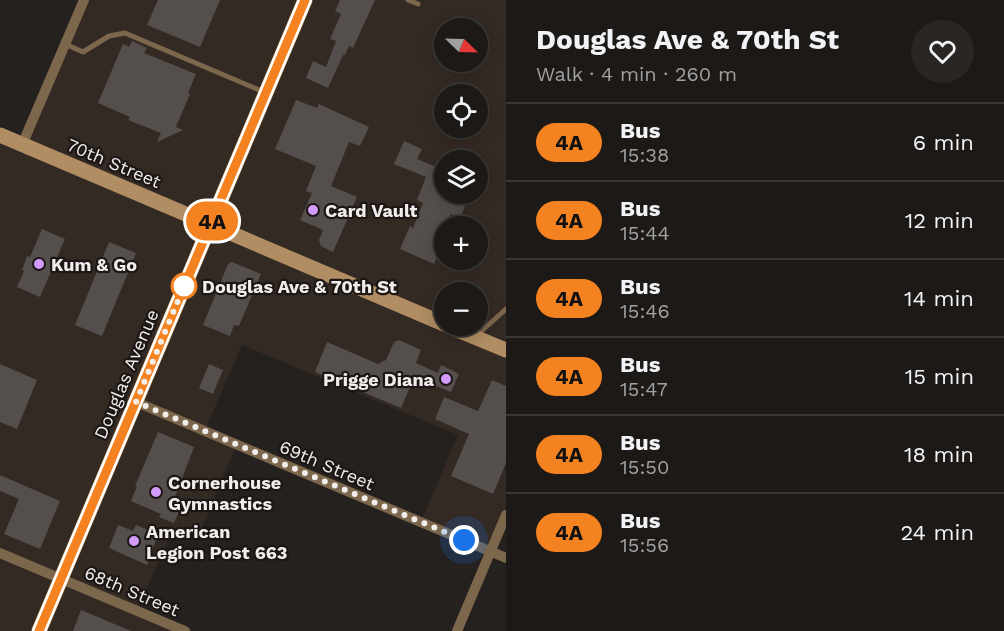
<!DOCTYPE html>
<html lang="en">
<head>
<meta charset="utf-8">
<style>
  body { margin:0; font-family:"Work Sans",sans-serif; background:#292623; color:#f1f3f6; height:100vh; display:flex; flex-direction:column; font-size:22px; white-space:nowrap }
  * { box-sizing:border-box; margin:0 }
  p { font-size:20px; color:#a0a0a1 }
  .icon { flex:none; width:33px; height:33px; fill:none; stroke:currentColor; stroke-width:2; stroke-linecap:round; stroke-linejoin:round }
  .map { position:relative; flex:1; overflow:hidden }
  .sheet { display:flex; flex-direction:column; background:#1c1916; width:498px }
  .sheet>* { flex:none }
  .badge { padding:0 12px; border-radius:20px; font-size:21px; line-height:39px }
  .needle { width:39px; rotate:113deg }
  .controls { position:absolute; left:434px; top:18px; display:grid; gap:12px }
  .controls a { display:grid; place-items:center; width:54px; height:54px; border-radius:50%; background:#1c1916; box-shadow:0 3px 15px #0003,0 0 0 2px #3a3835; font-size:30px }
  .you { position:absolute; width:30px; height:30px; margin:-15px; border:4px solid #fff; border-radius:50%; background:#1a73e8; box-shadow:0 0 0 9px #1a73e833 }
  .map>.badge { position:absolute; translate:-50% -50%; box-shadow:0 0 0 3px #fff }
  .round { display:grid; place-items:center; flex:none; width:63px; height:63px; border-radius:32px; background:#292623 }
  .head { display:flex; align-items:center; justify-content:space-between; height:102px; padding:0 30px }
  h1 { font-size:28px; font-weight:700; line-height:45px }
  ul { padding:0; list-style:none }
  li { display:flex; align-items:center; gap:18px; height:78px; padding:0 30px; border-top:2px solid #3a3835 }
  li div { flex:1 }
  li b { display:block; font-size:22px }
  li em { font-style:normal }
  li .badge { min-width:66px; font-weight:700; text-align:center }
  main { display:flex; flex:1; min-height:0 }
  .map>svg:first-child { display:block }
</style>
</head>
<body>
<main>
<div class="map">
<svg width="506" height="631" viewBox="0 0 506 631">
  <rect width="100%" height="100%" fill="#25211e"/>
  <path fill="#342a24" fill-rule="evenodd" d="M84 0H506V515L491 552 421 522 458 435 242 345 205 430 237 444 198 537 173 528 137 611 181 631H0V135L22 144ZM444 28H477V62H444ZM444 94H477V128H444ZM444 160H477V194H444ZM444 226H477V260H444ZM444 292H477V326H444Z"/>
  <g fill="#544e4d">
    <polygon points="158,0 220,0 200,47 147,25"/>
    <polygon points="340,0 375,0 353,48 349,46 345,55 343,55 328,88 306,78 313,61 326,67 336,41 330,39 341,14 335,11"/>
    <polygon points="132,41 147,48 144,53 196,74 188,93 190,94 176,127 183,130 157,142 161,133 128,120 130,117 98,103 123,44 129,47"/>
    <polygon points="296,100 317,108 319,104 369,127 360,146 349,142 331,186 357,197 333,252 321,246 319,240 323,230 300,220 312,193 306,191 316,166 275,149"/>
    <polygon points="404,141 422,149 417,159 444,170 444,194 470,194 460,218 451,214 444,226 441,239 444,241 434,264 400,249 410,226 413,228 423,203 417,200 426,177 394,164"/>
    <polygon points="42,229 65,239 40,297 17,287 24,271 22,270 27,256 30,257"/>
    <polygon points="109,242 136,253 102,336 75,325"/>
    <polygon points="232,262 261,274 239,326 234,325 230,336 203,325 228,264"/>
    <polygon points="399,340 421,350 416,363 438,373 441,365 459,374 451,392 421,380 417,389 410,387 401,408 315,372 327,342 378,364 386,360 394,342"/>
    <polygon points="0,364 37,380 17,429 0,422"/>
    <polygon points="209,364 223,370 213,394 199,388"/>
    <polygon points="492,380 506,386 506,463 493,494 451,476 469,434 435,419 444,397 478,411"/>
    <polygon points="158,432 194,447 174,499 183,502 174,523 159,517 161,514 131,501 137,486 135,486"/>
    <polygon points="0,475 60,501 40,549 4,534 19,499 0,491"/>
    <polygon points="118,525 133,531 136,525 158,534 147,565 109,548"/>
    <polygon points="81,610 131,631 73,631"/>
  </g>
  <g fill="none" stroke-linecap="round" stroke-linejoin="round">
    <g stroke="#7c664c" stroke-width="5">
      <polyline points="408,0 418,4"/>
      <polyline points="65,44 83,52 109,36 125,33 264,92"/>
      <polyline points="476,336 506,309"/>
    </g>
    <g stroke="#7c664c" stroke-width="10">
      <polyline points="22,145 84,0"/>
      <polyline points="136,402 506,558"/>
      <polyline points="0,553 185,631"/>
      <polyline points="457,631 506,515"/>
    </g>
    <g stroke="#b08d62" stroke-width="15">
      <polyline points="0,135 444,324"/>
      <polyline points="448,326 506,350"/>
    </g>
    <polyline stroke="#d8ab73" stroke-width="15" points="39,631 305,0"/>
  </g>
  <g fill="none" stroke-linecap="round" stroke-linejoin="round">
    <defs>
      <polyline id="line" points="39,631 305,0"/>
    </defs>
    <use href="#line" stroke="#fff" stroke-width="14"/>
    <use href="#line" stroke="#f58220" stroke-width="9"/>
    <polyline stroke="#f0edeb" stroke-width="6" stroke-dasharray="0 10.8" points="184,286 187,279 136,402 464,540"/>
  </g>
  <g fill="#d39cfc" stroke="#1c1715" stroke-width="2">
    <circle cx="313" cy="210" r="6"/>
    <circle cx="39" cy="264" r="6"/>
    <circle cx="446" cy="379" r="6"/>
    <circle cx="156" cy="492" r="6"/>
    <circle cx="134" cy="541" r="6"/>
  </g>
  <circle fill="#fff" stroke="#f58220" stroke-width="3" cx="184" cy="286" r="12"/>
  <g text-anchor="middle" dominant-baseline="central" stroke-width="4.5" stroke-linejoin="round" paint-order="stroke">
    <g font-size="18" fill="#f0edeb" stroke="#1c1715">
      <text transform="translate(114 163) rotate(23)">70th Street</text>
      <text transform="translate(126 374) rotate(-67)">Douglas Avenue</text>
      <text transform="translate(327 465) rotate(23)">69th Street</text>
      <text transform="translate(132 591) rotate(23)">68th Street</text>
    </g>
    <g font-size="18" font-weight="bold" fill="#f0edeb" stroke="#1c1715" text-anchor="start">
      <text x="325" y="210">Card Vault</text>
      <text x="51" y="264">Kum &amp; Go</text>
      <text x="434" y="379" text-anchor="end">Prigge Diana</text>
      <text x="168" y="482">Cornerhouse<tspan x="168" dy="21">Gymnastics</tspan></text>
      <text x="146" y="531">American<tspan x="146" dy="21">Legion Post 663</tspan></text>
    </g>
    <g font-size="18" font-weight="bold" fill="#f0edeb" stroke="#1c1715" text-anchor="start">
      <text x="202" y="286">Douglas Ave &amp; 70th St</text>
    </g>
  </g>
</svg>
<div class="controls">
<a><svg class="needle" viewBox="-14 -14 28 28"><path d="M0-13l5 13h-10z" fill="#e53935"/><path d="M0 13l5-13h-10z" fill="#a0a0a1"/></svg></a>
<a><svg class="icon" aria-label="locate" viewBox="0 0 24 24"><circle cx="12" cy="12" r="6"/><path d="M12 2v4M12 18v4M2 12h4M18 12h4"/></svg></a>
<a><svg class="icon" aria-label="layers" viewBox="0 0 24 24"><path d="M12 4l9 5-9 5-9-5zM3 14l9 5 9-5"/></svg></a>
<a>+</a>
<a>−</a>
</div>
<div class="you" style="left:464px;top:540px"></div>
<b class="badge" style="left:212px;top:221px;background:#f58220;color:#111">4A</b>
</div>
<section class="sheet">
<div class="head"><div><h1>Douglas Ave &amp; 70th St</h1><p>Walk · 4 min · 260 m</p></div><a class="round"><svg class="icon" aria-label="heart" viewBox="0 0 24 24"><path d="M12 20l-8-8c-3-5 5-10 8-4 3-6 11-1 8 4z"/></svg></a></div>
<ul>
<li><span class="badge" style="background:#f58220;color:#111">4A</span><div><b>Bus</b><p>15:38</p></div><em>6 min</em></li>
<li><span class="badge" style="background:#f58220;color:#111">4A</span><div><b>Bus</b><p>15:44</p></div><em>12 min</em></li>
<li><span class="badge" style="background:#f58220;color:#111">4A</span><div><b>Bus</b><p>15:46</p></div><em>14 min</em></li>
<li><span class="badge" style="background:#f58220;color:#111">4A</span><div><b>Bus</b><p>15:47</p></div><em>15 min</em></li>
<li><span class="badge" style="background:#f58220;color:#111">4A</span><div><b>Bus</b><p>15:50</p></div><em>18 min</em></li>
<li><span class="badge" style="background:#f58220;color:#111">4A</span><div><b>Bus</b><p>15:56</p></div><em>24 min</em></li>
</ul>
</section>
</main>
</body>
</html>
